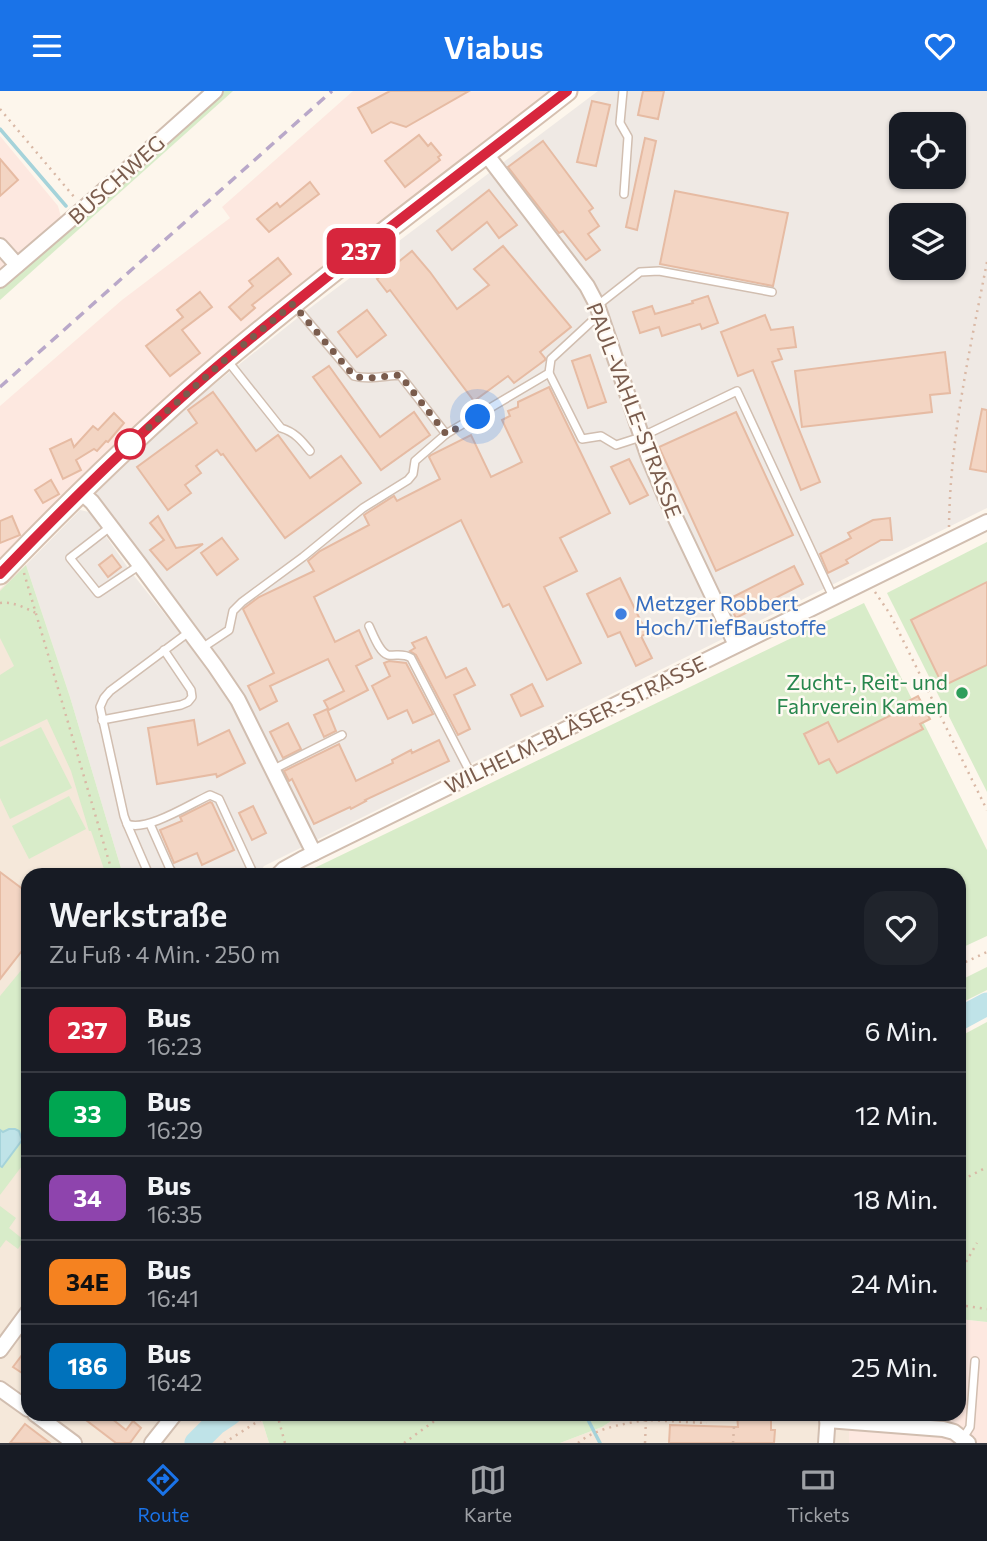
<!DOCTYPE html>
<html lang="de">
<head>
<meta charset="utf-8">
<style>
  body { margin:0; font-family:Commissioner,sans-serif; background:#20242c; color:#f1f3f6; height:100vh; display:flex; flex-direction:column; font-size:26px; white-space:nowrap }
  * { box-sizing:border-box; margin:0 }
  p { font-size:23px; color:#9ea1a6 }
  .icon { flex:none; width:38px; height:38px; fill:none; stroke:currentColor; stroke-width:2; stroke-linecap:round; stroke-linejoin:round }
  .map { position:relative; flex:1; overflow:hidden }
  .drawer { position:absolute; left:21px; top:777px; width:945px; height:553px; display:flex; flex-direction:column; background:#171b24; border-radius:21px; box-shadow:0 2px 5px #0004 }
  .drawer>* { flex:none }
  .badge { padding:0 14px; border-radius:10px; font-size:24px; line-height:46px }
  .fabs { position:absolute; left:889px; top:21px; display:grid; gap:14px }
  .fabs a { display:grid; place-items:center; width:77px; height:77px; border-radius:14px; background:#171b24; box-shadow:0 2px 5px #0004; font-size:35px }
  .you { position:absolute; width:35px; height:35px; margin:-18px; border:5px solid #fff; border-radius:50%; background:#1a73e8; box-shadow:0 0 0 10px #1a73e833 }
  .map>.badge { position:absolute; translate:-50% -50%; box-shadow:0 0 0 4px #fff }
  .round { display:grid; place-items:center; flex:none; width:74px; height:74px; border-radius:21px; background:#20242c }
  .summary { display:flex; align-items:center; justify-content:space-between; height:119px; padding:0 28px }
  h1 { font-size:33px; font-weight:600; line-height:52px }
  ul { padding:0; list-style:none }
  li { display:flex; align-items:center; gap:21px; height:84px; padding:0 28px; border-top:2px solid #363941 }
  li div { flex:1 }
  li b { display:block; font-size:26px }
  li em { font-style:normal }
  li .badge { min-width:77px; font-weight:700; text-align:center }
  header { display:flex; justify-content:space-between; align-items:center; height:91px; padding:0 28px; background:#1a73e8; color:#fff; font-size:32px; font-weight:600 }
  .dock { display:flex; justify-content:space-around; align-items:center; height:98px; border-top:2px solid #363941; background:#171b24; font-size:19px; color:#9ea1a6 }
  .dock a { display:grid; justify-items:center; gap:4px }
  .dock .current { color:#1a73e8 }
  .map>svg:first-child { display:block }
</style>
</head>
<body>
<header><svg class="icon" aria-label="menu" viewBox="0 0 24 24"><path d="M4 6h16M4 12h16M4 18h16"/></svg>Viabus<svg class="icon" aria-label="heart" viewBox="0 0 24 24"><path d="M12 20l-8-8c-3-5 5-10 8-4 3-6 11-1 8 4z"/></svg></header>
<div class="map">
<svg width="987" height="1352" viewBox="0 0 987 1352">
  <rect width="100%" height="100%" fill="#fdf6ec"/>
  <g fill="#f5e8da">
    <polygon points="26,474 123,784 28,784 28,1323 260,1323 269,1352 0,1352 0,498"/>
    <polygon points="622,1323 849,1323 849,1352 560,1352 602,1336"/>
  </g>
  <g fill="#fde8e0">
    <polygon points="353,0 556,0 132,344 0,481 0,315 122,209 230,127 222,116"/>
    <polygon points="0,45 58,115 65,141 0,198"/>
    <polygon points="959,1228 987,1231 987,1352 849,1352 849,1323 959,1323"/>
  </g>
  <path fill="#efe9e4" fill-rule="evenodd" d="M598 0H987V417L264 775 258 784H123L70 606 26 474 80 419 89 421 131 481 171 531 179 526 88 403 152 343 310 217ZM901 33H954V86H901ZM901 124H954V177H901Z"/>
  <g fill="#d8ecc9">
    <polygon points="221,0 233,0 0,209 0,198"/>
    <polygon points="987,451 987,701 887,502"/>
    <polygon points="26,474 70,606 123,784 106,784 91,740 89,740 71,680 47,628 0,651 0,584 14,575 0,547 0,500"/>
    <polygon points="864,512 987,759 987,845 959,858 959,784 300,784"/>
    <polygon points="41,636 72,697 10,728 0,707 0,656"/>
    <polygon points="69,705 86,738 29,768 12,735"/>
    <polygon points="28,871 28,1067 0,1104 0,905"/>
    <polygon points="987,876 987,899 959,913 959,890"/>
    <polygon points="987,931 987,1231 959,1228 959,946"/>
    <polygon points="0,1115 16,1127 9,1137 24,1149 18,1158 6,1149 0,1157"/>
    <polygon points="260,1323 557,1323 552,1327 572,1323 622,1323 602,1336 560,1352 269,1352"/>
  </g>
  <polygon fill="#bfe3e8" stroke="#a5d3da" stroke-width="2" points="9,1038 15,1038 19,1040 22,1049 2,1076 0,1075 0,1039 3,1041"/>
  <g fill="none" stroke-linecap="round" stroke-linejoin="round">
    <g stroke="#a5d3da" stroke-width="3.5">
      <polyline points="0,38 66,115"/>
      <polyline points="585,1323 600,1352"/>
    </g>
    <g stroke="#bfe3e8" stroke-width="23">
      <polyline points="959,928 987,913"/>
      <polyline points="196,1352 215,1333 230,1323"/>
    </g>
  </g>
  <g fill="#f3d5c3" stroke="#e6bba3" stroke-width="2">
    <polygon points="390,0 469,0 406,36 391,31 372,42 358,17"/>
    <polygon points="643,0 664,0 658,28 638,24"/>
    <polygon points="592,10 610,14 596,75 577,71"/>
    <polygon points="419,44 428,55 431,52 441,64 438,66 440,69 405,96 385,70"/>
    <polygon points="645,47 656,50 637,139 626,136"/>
    <polygon points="543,50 593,117 589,120 599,135 588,143 600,159 586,169 563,140 559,142 508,76"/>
    <polygon points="0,68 18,89 0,105"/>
    <polygon points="310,91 319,103 269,141 257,128 277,112 280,116"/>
    <polygon points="489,99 517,134 499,147 487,131 452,159 437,140"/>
    <polygon points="675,100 788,122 773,195 660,173"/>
    <polygon points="503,155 571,236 540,261 545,267 545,269 514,292 508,285 474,310 390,199 387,201 377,188 412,160 430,181 457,218 489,194 474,178"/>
    <polygon points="278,167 291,183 252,214 255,217 241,229 229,216 253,195 249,190"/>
    <polygon points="200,201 212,216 182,239 200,262 170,285 146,255 183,226 177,219"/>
    <polygon points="708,205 718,232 702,238 700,233 662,245 659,236 640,242 633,221 652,215 655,223 693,212 692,210"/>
    <polygon points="367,219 386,244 357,266 338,241"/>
    <polygon points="765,224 771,239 793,236 796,256 778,258 782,268 772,271 820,391 801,399 753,279 738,285 721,241"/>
    <polygon points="945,261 950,302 930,304 932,321 802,336 795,280"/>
    <polygon points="590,264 606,311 588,317 572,270"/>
    <polygon points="329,275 380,346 414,321 430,344 381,379 313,286"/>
    <polygon points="549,296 610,422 560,447 577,480 544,496 581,572 547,589 509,513 503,516 461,429 314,506 335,551 359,539 372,567 356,575 368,599 329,619 324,610 344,600 328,568 270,595 277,610 260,619 248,595 274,582 243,518 259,506 314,480 308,470 320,460 369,434 364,424 367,422 394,405 397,410 440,388 429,366 431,364 471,344 491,386 522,371 502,329 510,325 508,320 518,316 518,311"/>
    <polygon points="213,301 256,360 278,344 310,387 341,365 361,392 285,447 223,363 221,364 217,359 196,375 201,382 185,394 191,402 168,419 137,376 197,332 188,319"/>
    <polygon points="982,318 987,319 987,381 970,378"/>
    <polygon points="736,321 793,444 716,480 659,356"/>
    <polygon points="114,322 124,332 108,351 106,350 97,360 94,358 76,369 81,379 63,388 50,358 71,348 74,356 93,335 98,339"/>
    <polygon points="629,368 648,404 630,413 611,376"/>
    <polygon points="51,389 59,403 43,412 35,399"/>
    <polygon points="12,425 20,444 0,452 0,430"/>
    <polygon points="158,425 176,457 203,453 167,479 150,459 164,449 150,432"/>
    <polygon points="890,427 892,449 881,449 846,469 848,472 828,482 820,463 851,447 848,442 873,429"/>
    <polygon points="222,447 238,468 217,484 201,462"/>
    <polygon points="112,464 121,476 108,486 99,474"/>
    <polygon points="794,475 803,493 736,527 727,509"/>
    <polygon points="620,487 647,543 641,545 652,567 636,575 620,541 608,546 587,503"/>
    <polygon points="987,491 987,574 943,595 911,529"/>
    <polygon points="426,546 446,587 466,577 475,594 454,604 470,638 458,644 416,564 410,560 415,557 412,552"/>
    <polygon points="389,570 406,572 433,623 413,632 407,619 388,628 372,595 390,585 384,572"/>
    <polygon points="532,593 543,615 521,625 511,604"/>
    <polygon points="918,605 930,628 920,633 923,638 837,682 829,668 819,673 804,643 828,631 838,651 901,619 899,615"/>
    <polygon points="327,618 336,640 324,646 314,624"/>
    <polygon points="194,629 198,654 229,639 245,672 217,686 216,683 157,693 148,637"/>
    <polygon points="288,632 301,658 283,667 270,641"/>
    <polygon points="439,649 449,670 365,709 366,710 351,718 350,716 314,733 292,688 289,690 284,680 339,653 356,690 393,672 392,669 411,659 412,662"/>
    <polygon points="210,711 212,712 234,759 202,774 197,762 174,772 160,739 182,730 180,726"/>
    <polygon points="253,715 266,742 252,749 239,722"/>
    <polygon points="0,781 28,802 28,852 0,888"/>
    <polygon points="28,1256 28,1286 13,1276"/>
    <polygon points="91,1323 106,1323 126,1339 133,1330 141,1337 130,1352 116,1352 86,1329"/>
    <polygon points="737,1323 771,1323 771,1339 775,1339 774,1352 669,1352 670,1334 738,1336"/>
    <polygon points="25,1333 50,1352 10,1352"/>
  </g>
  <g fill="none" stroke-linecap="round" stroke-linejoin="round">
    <defs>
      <g id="lane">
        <polyline points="623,0 620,32 628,46 624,103"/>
        <path d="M294 214 354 285C369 289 384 285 400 284L446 343"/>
        <polyline points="598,214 640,181 659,180 772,201"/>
        <path d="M227 269 281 337C295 341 302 350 310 360"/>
        <polyline points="549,282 582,348 601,345 616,354 641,346 737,300 833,506"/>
        <polyline points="110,436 70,467 98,502 140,474"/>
        <path d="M369 535C373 543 379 561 388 564 397 565 403 562 411 567L471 683"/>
        <path d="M189 541 110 600 104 607 100 616 124 725 127 733C147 741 190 713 210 704L219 708 254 784"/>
        <polyline points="202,557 229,539 233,520 242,511 303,466 363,417 408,389 413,383 415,370 446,343 549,282 551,268 591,231 602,226"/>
        <polyline points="102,629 181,614 188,611 192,606 191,599 164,559"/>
        <polyline points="272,679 342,644"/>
        <polyline points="127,733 149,784"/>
        <polyline points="150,733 170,778 175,784"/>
        <polyline points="963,1347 970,1336 975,1270"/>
      </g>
      <g id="street">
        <polyline points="486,63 587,195 597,214 649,367 665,405 736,554"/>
        <polyline points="0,155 17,174"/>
        <polyline points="0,189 84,117 215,0"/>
        <polyline points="81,401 92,411 140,474 215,575 238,609 314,762"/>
        <polyline points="278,784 284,778 302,768 987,431"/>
        <polyline points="0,1259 28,1221"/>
        <polyline points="0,1298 28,1318"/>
        <polyline points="35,1323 74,1352"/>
        <polyline points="827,1329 943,1338 954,1341 968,1352"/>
        <polyline points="152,1352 175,1323"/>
        <polyline points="826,1352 828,1323"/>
      </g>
      <path id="secondary" d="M0 483C72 408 147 335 226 268 337 175 453 89 567 0"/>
    </defs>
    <use href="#lane" stroke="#d1beb0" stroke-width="10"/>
    <use href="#street" stroke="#d1beb0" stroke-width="18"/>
    <use href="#secondary" stroke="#d6c0b0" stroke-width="23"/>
    <g stroke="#d9b8a5" stroke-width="2.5" stroke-dasharray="2 5" stroke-linecap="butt">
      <polyline points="0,18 75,107"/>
      <path d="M949 436C950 346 970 258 987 171"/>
      <polyline points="24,482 113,784"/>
      <polyline points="875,501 890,523 987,719"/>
      <path d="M0 512C12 510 25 517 36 522"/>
      <polyline points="959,874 987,861"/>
      <polyline points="959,1095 964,1088 987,1076"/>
      <polyline points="959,1183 977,1152"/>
      <polyline points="959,1214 987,1218"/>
      <polyline points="277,1323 285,1352"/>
      <polyline points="224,1352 260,1329 275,1323"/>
      <polyline points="404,1352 444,1323"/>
      <path d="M578 1352C596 1337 623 1333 646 1329"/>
      <polyline points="645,1352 646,1329 707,1332"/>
      <polyline points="733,1352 734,1336"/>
    </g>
    <use href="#lane" stroke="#fff" stroke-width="7"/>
    <use href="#street" stroke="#fff" stroke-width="14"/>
    <use href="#secondary" stroke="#fff" stroke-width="19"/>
    <polyline stroke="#b9a8c9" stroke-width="3.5" stroke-dasharray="10 7" stroke-linecap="butt" points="0,296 332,0"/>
  </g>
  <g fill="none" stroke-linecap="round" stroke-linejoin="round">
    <defs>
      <path id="line" d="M0 483C72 408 146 335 226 268 337 175 453 88 567 0"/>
    </defs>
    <use href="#line" stroke="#fff" stroke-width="16"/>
    <use href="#line" stroke="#d7263d" stroke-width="10"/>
    <path stroke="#7a5c4d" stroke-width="7" stroke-dasharray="0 12.6" d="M130 353 226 268 293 213 354 285C369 289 384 285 400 284L446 343 478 326"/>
  </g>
  <circle fill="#fff" stroke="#d7263d" stroke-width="3.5" cx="130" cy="353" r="14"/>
  <circle fill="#3f7fe0" stroke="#fffaf3" stroke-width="2.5" cx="621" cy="523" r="7"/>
  <circle fill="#2e9e5b" stroke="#fffaf3" stroke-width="2.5" cx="962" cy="602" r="7"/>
  <g text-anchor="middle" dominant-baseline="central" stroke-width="5" stroke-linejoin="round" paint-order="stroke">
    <g font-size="21" fill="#7a5c4d" stroke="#fffaf3">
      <text transform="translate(116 88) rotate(-42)">BUSCHWEG</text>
      <text transform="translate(635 319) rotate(69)">PAUL-VAHLE-STRASSE</text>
      <text transform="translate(575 633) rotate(-26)">WILHELM-BLÄSER-STRASSE</text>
    </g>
    <g font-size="21" fill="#366cbe" stroke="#fffaf3" text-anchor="start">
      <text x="635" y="511">Metzger Robbert<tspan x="635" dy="24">Hoch/TiefBaustoffe</tspan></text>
    </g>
    <g font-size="21" fill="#27864d" stroke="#fffaf3" text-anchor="end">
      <text x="948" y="590">Zucht-, Reit- und<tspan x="948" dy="24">Fahrverein Kamen</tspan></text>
    </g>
  </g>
</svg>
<div class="fabs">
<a><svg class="icon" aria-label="locate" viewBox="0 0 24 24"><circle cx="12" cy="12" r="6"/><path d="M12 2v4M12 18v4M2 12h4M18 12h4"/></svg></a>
<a><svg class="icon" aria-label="layers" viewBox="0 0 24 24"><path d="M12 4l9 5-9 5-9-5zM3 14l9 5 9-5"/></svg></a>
</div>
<div class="you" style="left:478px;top:326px"></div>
<b class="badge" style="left:361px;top:160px;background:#d7263d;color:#fff">237</b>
<section class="drawer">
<div class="summary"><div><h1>Werkstraße</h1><p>Zu Fuß · 4 Min. · 250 m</p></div><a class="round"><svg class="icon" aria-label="heart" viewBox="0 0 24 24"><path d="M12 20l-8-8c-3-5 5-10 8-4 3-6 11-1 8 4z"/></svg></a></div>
<ul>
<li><span class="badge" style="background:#d7263d;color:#fff">237</span><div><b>Bus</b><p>16:23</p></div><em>6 Min.</em></li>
<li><span class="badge" style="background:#00a651;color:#fff">33</span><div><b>Bus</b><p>16:29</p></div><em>12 Min.</em></li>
<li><span class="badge" style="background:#8e44ad;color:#fff">34</span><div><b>Bus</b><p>16:35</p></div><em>18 Min.</em></li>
<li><span class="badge" style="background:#f58220;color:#111">34E</span><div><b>Bus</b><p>16:41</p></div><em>24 Min.</em></li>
<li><span class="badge" style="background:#0072bc;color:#fff">186</span><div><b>Bus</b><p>16:42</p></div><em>25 Min.</em></li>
</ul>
</section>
</div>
<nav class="dock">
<a class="current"><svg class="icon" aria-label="directions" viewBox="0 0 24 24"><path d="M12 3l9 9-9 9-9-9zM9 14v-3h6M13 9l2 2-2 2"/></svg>Route</a>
<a><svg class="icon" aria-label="map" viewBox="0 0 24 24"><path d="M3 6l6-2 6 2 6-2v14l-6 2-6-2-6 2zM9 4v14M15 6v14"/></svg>Karte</a>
<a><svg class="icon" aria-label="tickets" viewBox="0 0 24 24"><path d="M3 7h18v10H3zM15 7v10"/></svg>Tickets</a>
</nav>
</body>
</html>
